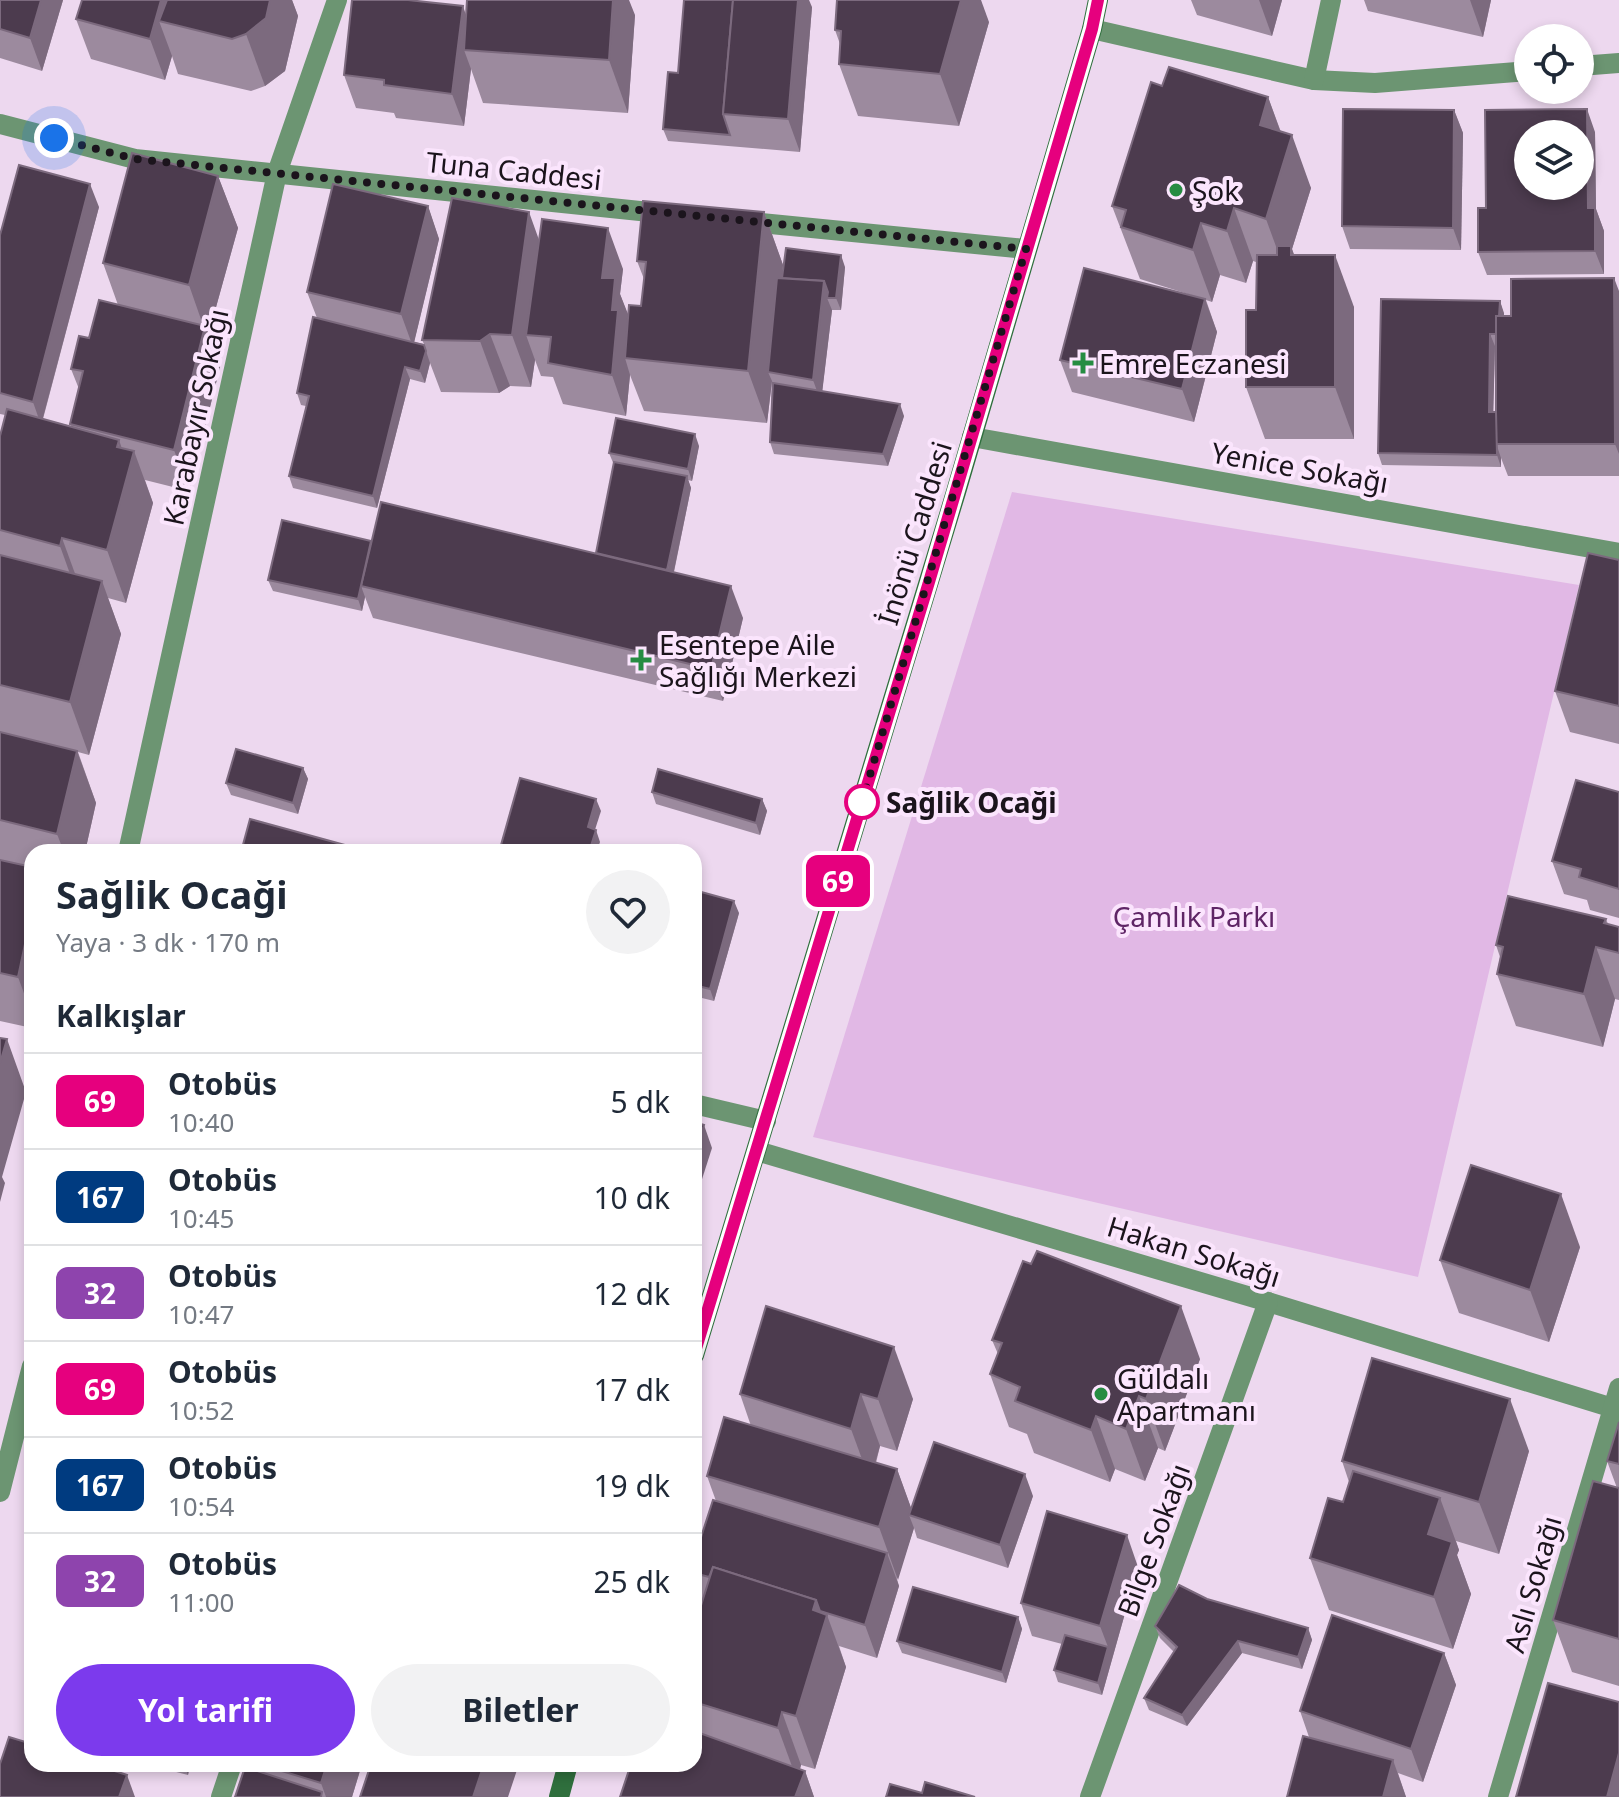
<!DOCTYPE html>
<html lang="tr">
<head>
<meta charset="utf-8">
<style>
  body { margin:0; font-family:"Noto Sans",sans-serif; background:#f2f2f3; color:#1f2937; height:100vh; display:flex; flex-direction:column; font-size:30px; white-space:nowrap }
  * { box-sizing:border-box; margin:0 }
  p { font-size:26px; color:#747a83 }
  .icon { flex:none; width:44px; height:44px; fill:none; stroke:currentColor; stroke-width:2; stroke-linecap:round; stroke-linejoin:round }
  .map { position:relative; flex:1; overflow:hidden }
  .panel { position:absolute; left:24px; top:844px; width:678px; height:928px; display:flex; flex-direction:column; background:#fff; border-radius:24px; box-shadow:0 4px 12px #0003 }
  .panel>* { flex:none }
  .badge { padding:0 16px; border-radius:12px; font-size:28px; line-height:52px }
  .tools { position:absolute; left:1514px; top:24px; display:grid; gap:16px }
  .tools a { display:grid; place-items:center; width:80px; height:80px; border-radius:50%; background:#fff; box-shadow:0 4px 12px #0003; font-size:40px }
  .you { position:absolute; width:40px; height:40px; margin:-20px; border:6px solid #fff; border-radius:50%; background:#1a73e8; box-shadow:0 0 0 12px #1a73e833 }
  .map>.badge { position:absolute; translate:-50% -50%; box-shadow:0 0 0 4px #fff }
  h2 { padding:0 32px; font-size:30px; line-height:72px }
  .round { display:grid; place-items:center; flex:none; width:84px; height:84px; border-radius:42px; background:#f2f2f3 }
  .summary { display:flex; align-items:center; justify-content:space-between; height:136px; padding:0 32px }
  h1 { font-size:38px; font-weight:700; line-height:60px }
  .button { display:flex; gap:16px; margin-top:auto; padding:16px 32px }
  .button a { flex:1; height:92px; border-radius:48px; background:#7c3aed; color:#fff; font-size:32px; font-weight:700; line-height:92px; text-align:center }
  .button a+a { background:#f2f2f3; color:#1f2937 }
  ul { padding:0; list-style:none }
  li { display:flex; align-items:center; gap:24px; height:96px; padding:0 32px; border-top:2px solid #e0e1e3 }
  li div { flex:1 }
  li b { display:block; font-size:30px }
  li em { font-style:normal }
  li .badge { min-width:88px; font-weight:700; text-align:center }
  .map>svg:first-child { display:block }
</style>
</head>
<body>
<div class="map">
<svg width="1619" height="1797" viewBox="0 0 1619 1797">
  <rect width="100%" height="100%" fill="#edd8ef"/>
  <polygon fill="#e1b8e5" points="1012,492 1579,585 1418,1277 813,1137"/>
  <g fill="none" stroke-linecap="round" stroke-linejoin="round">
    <g stroke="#6c9572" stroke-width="20">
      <polyline points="1092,29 1314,80 1375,83 1528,71"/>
      <polyline points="1580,66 1619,63"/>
      <polyline points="1314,80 1331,0"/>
      <polyline points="0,124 135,159 669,214"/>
      <polyline points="740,221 1026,249"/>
      <polyline points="972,437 1619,553"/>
      <polyline points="128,852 277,173 337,0"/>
      <polyline points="694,1104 766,1121"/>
      <polyline points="757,1151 1268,1302 1613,1408"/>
      <polyline points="0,1492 32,1366"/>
      <polyline points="221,1797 232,1764"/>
      <polyline points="1090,1797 1268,1302"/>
      <polyline points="1498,1797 1619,1388"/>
    </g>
    <g stroke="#2f6f3d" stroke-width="20">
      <polyline points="694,1355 956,492 1092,29 1098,0"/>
      <polyline points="559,1797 568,1764"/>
    </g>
  </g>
  <g fill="#9c8a9e" fill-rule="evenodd">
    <polygon points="0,0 63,0 42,71 0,58"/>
    <polygon points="82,0 292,0 298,16 285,71 265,86 251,91 178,74 172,56 165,80 91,59 76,19"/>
    <polygon points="1191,0 1282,0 1272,36 1197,15"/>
    <polygon points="1364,0 1491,0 1483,37 1368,11"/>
    <polygon points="812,7 800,152 668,141 663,129 678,73"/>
    <polygon points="635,15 628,113 483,103 471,69 464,126 396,118 394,113 356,108 344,75 466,16"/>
    <polygon points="989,22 959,126 858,116 839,64 840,44 835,30"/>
    <polygon points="1162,86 1268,97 1281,132 1311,188 1292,249 1294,255 1354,307 1354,439 1265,439 1246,387 1256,310 1256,262 1253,261 1246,283 1220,275 1212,302 1206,300 1217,332 1194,422 1072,392 1060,360 1194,296 1140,279 1112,206"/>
    <polygon points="1454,110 1463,133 1461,250 1350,249 1342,226"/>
    <polygon points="1595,132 1596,209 1604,231 1604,274 1487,275 1478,252 1486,208"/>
    <polygon points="218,176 238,228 208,336 220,367 189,491 145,480 153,503 126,603 108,598 121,634 89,755 78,752 96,803 85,852 32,852 32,1028 0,1021 0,436 5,415 0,414 0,235 99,207 43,419 71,426 70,424 79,389 71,369 89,338 118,305 103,263"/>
    <polygon points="428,206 439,239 414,342 424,344 422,340 539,240 623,269 620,294 628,316 641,306 644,279 637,261 764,212 783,265 782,278 845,267 841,310 832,310 822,392 904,416 888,466 774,454 770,442 772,381 767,423 644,411 630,375 626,416 563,404 553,377 541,376 535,360 531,387 510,386 499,393 441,392 430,363 425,383 410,379 377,508 293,488 289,476 306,406 301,405 297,393 317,318 307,292"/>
    <path d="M1619 291V476H1508L1501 458V467L1382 465 1378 453 1500 301 1504 316H1511ZM1495 346H1496V412H1493Z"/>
    <polygon points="699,446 692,481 688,480 691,488 674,572 743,618 723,701 373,618 365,597 362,611 273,591 268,580 371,541 596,553 614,465 609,453"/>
    <polygon points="1619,560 1619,744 1570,732 1555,691"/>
    <polygon points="303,768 308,779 298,814 231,795 226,783"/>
    <polygon points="652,792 762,799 767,811 760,835 656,804"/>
    <polygon points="1619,792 1619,918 1590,910 1587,900 1564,894 1552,861"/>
    <polygon points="694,890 739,913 714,1001 694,996"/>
    <polygon points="1606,919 1608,924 1619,927 1619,1000 1615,999 1603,1047 1516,1026 1497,974 1500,957 1496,945"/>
    <polygon points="1580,1247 1549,1342 1459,1313 1440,1260"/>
    <polygon points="766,1306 913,1399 897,1451 880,1446 876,1463 897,1469 911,1508 1033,1496 1008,1568 917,1538 914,1528 897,1579 899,1586 877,1658 839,1646 846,1667 815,1769 801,1765 800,1769 805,1771 814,1797 620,1797 694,1764 694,1628 702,1603 694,1582 694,1559 716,1501 707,1476 751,1426 740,1394"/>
    <polygon points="992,1340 1200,1359 1165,1451 1158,1448 1145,1481 1115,1469 1110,1482 1034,1453 1027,1434 1009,1427 990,1374 998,1354"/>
    <polygon points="1619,1422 1619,1686 1572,1672 1553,1620 1617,1488 1607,1461"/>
    <polygon points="1529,1451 1499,1554 1456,1541 1459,1550 1457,1555 1471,1594 1453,1649 1329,1610 1310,1558 1343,1502 1349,1482 1342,1461"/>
    <polygon points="1138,1567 1102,1695 1058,1682 1054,1670 1062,1644 1032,1636 1021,1603"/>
    <polygon points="1207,1599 1308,1628 1312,1640 1302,1669 1242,1653 1187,1726 1149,1710 1144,1698 1174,1652 1160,1638 1155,1626"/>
    <polygon points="1018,1617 1022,1629 1006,1683 902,1653 897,1641"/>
    <polygon points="1444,1653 1456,1685 1423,1782 1398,1773 1406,1797 1287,1797 1309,1737 1300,1711"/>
    <polygon points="145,1764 190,1764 188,1775"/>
    <polygon points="252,1764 362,1764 352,1797 235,1797 254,1770"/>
  </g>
  <g fill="#7c6a7e">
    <polygon points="41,0 63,0 42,71 30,38"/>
    <polygon points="161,0 187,0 159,21 172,56 165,80 150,39"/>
    <polygon points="270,0 292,0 298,16 285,71 265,86 246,34"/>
    <polygon points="613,0 629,0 635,15 628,113 609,60"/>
    <polygon points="798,0 809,0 812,7 800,152 788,119"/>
    <polygon points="961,0 981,0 989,22 959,126 940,74"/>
    <polygon points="1259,0 1282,0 1272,36"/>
    <polygon points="1470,0 1491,0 1483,37"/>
    <polygon points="463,6 474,39 464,50 471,69 464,126 452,94"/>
    <polygon points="1268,97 1287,150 1292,135 1311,188 1292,249 1310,299 1285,271 1266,219 1260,125"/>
    <polygon points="1587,109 1595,132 1596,209 1604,231 1604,274 1595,251 1588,208"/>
    <polygon points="1454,110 1463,133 1461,250 1453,228"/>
    <polygon points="218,176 238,228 208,336 220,367 189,491 174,450 204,328 189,285"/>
    <polygon points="90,184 99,207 41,425 33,402"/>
    <polygon points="428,206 439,239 413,347 401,314"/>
    <polygon points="1234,208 1253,261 1246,283 1227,231"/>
    <polygon points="529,212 548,265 526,335 535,360 531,387 512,335"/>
    <polygon points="764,212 783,265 772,373 768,372 772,381 767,423 748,371"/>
    <polygon points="1201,223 1220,275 1212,302 1193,250"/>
    <polygon points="608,228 623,269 620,294 630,319 625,358 630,375 626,416 612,375 602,278"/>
    <polygon points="841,255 845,267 841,310 836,298"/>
    <polygon points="1335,255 1354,307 1354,439 1335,387"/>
    <polygon points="1614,278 1619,291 1619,454 1615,444"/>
    <polygon points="824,281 830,298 827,298 832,310 821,402 813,380"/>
    <polygon points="1205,299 1217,332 1194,422 1182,389"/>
    <polygon points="1500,301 1504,313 1503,346 1499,334"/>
    <polygon points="490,334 510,386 499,393 480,341"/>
    <polygon points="1490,334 1495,346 1493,424 1489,412"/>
    <polygon points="426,351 430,363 425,383 420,371"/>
    <polygon points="405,367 410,379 377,508 373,496"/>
    <polygon points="900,404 904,416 888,466 883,454"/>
    <polygon points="695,434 699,446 692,481 688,469"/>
    <polygon points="119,440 129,469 134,451 153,503 126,603 107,550"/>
    <polygon points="1497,446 1501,458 1501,467 1497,455"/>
    <polygon points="687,476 691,488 670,590 666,579"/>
    <polygon points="62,538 81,590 79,599 60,546"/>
    <polygon points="371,541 361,586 365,597 362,611 358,599"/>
    <polygon points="102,581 121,634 89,755 70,702"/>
    <polygon points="731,586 743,618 723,701 711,669"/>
    <polygon points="77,751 96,803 85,852 64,852 57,834"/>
    <polygon points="303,768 308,779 298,814 293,803"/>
    <polygon points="596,799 601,811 592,839 588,827"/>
    <polygon points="762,799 767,811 760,835 756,823"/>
    <polygon points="596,830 600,842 597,852 589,852"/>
    <polygon points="734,901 739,913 714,1001 710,989"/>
    <polygon points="32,911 32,1015 18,977"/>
    <polygon points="1596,947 1615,999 1603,1047 1584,994"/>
    <polygon points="7,1039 26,1092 2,1177 5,1183 0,1202 0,1063"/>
    <polygon points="704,1125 712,1148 694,1204 694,1155"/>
    <polygon points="1561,1194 1580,1247 1549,1342 1530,1290"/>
    <polygon points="1181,1306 1200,1359 1165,1451 1146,1399"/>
    <polygon points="894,1347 913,1399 897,1451 878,1399"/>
    <polygon points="861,1394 880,1446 870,1481 851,1429"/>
    <polygon points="1139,1396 1158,1448 1145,1481 1126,1429"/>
    <polygon points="1510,1399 1529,1451 1499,1554 1479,1502"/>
    <polygon points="1096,1416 1115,1469 1110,1482 1091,1430"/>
    <polygon points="897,1469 914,1516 909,1515 914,1528 898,1580 879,1527"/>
    <polygon points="1025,1474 1033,1496 1008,1568 1000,1545"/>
    <polygon points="1440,1498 1459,1550 1457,1555 1471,1594 1453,1649 1434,1597 1428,1534"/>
    <polygon points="1127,1535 1138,1567 1102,1695 1098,1683 1108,1647 1100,1626"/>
    <polygon points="887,1553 899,1586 877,1658 865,1625"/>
    <polygon points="816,1600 825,1623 827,1615 846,1667 815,1769 796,1716 813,1610"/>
    <polygon points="1018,1617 1022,1629 1006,1683 1002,1672"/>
    <polygon points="1308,1628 1312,1640 1302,1669 1298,1657"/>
    <polygon points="1238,1641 1242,1653 1187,1726 1182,1715"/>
    <polygon points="1444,1653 1456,1685 1423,1782 1411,1749"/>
    <polygon points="782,1712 801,1765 797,1780 778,1728"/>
    <polygon points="1619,1753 1619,1797 1607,1797"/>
    <polygon points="1393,1760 1406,1797 1383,1797"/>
    <polygon points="184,1764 190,1764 188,1775"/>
    <polygon points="327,1764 362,1764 352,1797 326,1797 321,1783"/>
    <polygon points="484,1764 519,1764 508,1797 473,1797"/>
    <polygon points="805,1771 814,1797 795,1797"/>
    <polygon points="127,1775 135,1797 119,1797"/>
  </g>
  <g fill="#4c3b4e" stroke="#7c6a7e" stroke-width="2" fill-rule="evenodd">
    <polygon points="0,0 41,0 30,38 0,29"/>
    <polygon points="82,0 161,0 150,39 76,19"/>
    <polygon points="167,0 270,0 266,18 246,34 232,39 159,21"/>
    <polygon points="352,0 408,0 463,6 452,94 384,85 384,80 344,75"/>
    <polygon points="467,0 613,0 609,60 464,50"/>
    <polygon points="684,0 733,0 723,114 730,135 663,129 668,72 678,73"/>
    <polygon points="733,0 798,0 788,119 723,114"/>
    <polygon points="837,0 961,0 940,74 839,64 841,31 835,30"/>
    <polygon points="1169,67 1268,97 1260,125 1292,135 1266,219 1234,208 1227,231 1201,223 1193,250 1121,227 1126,210 1112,206 1151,82 1162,86"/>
    <polygon points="1343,109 1454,110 1453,228 1342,226"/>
    <path d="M1587 109 1588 208H1595V251L1478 252V208H1486L1485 110ZM1528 134H1580V186H1528Z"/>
    <polygon points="132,153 218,176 189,285 103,263"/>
    <polygon points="19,165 90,184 33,402 0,393 0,235"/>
    <polygon points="333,184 428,206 401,314 307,292"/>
    <polygon points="452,198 529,212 512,335 490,334 480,341 422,340"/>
    <polygon points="643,201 764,212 748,371 625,358 629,305 641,306 646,262 637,261"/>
    <polygon points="542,219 608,228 602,278 615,278 612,310 618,310 612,375 548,363 551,337 526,335"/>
    <polygon points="1277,246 1291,246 1291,255 1335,255 1335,387 1246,387 1246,310 1256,310 1257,255 1277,255"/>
    <polygon points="786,248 841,255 836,298 827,298 828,292 824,281 782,278"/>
    <polygon points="1084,268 1205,299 1182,389 1060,360"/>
    <polygon points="777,278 824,281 813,380 768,372"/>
    <polygon points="1614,278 1615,444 1496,444 1496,316 1511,316 1511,279"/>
    <polygon points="1381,299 1500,301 1499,316 1496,316 1496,334 1490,334 1489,412 1496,412 1497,455 1378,453"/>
    <polygon points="99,300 205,326 174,450 70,424 83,371 71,369 79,336 89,338"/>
    <polygon points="313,317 424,345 426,351 420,371 405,367 373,496 289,476 309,396 297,393"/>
    <polygon points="773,383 900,404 883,454 770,442"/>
    <polygon points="7,409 119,440 117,447 134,451 107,550 62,538 60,546 0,530 0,436"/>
    <polygon points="616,418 695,434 688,469 609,453"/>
    <polygon points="614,462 687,476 667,570 596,553"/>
    <polygon points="381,502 731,586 711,669 361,586"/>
    <polygon points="282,520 371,541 358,599 268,580"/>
    <polygon points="1588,553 1619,560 1619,706 1555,691"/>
    <polygon points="0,555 102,581 70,702 0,685"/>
    <polygon points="0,732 77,751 57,834 0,820"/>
    <polygon points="236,749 303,768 293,803 226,783"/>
    <polygon points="658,769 762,799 756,823 652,792"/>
    <polygon points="520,778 596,799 588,827 596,830 589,852 499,852"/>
    <polygon points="1576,780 1619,792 1619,889 1579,877 1581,869 1552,861"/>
    <polygon points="250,819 352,847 350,852 241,852"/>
    <polygon points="0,860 32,867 32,911 18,977 0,973"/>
    <polygon points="694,890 734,901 710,989 694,985"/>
    <polygon points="1508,896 1606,919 1604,923 1619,927 1619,953 1596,947 1584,994 1497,974 1503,947 1496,945"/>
    <polygon points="0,1038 7,1039 0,1063"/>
    <polygon points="694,1122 704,1125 694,1155"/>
    <polygon points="1471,1165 1561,1194 1530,1290 1440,1260"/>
    <polygon points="1037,1251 1181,1306 1146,1399 1139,1396 1126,1429 1096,1416 1091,1430 1015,1401 1020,1387 990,1374 1002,1343 992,1340 1023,1261 1031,1264"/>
    <polygon points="766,1306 894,1347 878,1399 861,1394 851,1429 740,1394"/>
    <polygon points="1372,1358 1510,1399 1479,1502 1342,1461"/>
    <polygon points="724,1417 897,1469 879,1527 707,1476"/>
    <polygon points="1619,1422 1619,1464 1607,1461"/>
    <polygon points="934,1442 1025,1474 1000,1545 909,1515"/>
    <polygon points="1353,1471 1440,1498 1428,1534 1452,1542 1434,1597 1310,1558 1328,1498 1343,1502"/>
    <polygon points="1593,1481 1619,1488 1619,1639 1553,1620"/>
    <polygon points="713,1500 887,1553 865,1625 820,1611 816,1600 713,1567 709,1577 694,1573 694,1559"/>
    <polygon points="1047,1511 1127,1535 1100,1626 1021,1603"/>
    <polygon points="713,1567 816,1600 813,1610 827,1615 796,1716 782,1712 778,1728 694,1702 694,1628"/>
    <polygon points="1179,1585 1207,1599 1308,1628 1298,1657 1238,1641 1182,1715 1144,1698 1177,1647 1155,1626"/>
    <polygon points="913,1587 1018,1617 1002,1672 897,1641"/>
    <polygon points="1332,1615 1444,1653 1411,1749 1300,1711"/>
    <polygon points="1065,1635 1108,1647 1098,1683 1054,1670"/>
    <polygon points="1548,1683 1619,1702 1619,1753 1607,1797 1516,1797"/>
    <polygon points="694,1731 805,1771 795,1797 620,1797 631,1764 694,1764"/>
    <polygon points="1303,1736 1393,1760 1383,1797 1287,1797"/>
    <polygon points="9,1737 32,1744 32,1764 93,1764 127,1775 119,1797 0,1797 0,1764"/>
    <polygon points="259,1764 327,1764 321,1783"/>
    <polygon points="371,1764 484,1764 473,1797 360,1797"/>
    <polygon points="245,1767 322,1792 321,1797 235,1797"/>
    <polygon points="925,1782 975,1797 886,1797 890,1784 922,1793"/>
  </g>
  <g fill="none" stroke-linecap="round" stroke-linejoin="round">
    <defs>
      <polyline id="line" points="694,1355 929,582 1092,29 1098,0"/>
    </defs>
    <use href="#line" stroke="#fff" stroke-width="18"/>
    <use href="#line" stroke="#e6007e" stroke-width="12"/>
    <polyline stroke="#1b141c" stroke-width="8" stroke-dasharray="0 14.4" points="54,138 135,159 1026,249 862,802"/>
  </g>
  <g fill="#268c42" stroke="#fbe5fd" stroke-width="3">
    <circle cx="1176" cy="190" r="8"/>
    <path d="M1079 351h8v8h8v8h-8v8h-8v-8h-8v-8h8z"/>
    <path d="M637 648h8v8h8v8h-8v8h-8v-8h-8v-8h8z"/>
    <circle cx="1101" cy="1394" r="8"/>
  </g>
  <circle fill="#fff" stroke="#e6007e" stroke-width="4" cx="862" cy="802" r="16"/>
  <g text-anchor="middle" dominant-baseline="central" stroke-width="8" stroke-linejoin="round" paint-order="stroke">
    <g font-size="28" fill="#1b141c" stroke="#fbe5fd">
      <text transform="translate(514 170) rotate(6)">Tuna Caddesi</text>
      <text transform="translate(195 417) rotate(-78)">Karabayır Sokağı</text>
      <text transform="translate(1300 467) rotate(10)">Yenice Sokağı</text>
      <text transform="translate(914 533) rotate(-73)">İnönü Caddesi</text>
      <text transform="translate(1194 1251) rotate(17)">Hakan Sokağı</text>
      <text transform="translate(1153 1540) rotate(-70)">Bilge Sokağı</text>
      <text transform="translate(1532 1584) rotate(-74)">Aslı Sokağı</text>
    </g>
    <g font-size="28" fill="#1b141c" stroke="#fbe5fd" text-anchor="start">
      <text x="1192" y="190">Şok</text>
      <text x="1099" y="363">Emre Eczanesi</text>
      <text x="659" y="644">Esentepe Aile<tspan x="659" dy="32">Sağlığı Merkezi</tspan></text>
      <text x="1117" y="1378">Güldalı<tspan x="1117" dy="32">Apartmanı</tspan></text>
    </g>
    <g font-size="28" font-weight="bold" fill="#1b141c" stroke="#fbe5fd" text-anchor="start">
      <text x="886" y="802">Sağlik Ocaği</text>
    </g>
    <g font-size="28" fill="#5f2566" stroke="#fbe5fd">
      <text x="1194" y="916">Çamlık Parkı</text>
    </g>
  </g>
</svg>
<div class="tools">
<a><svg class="icon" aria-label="locate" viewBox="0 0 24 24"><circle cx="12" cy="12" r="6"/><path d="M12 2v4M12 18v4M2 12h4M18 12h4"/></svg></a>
<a><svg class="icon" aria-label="layers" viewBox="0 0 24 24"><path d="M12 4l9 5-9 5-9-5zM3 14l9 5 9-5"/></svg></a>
</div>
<div class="you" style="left:54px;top:138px"></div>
<b class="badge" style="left:838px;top:881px;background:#e6007e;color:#fff">69</b>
<section class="panel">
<div class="summary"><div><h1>Sağlik Ocaği</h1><p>Yaya · 3 dk · 170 m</p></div><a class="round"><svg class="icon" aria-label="heart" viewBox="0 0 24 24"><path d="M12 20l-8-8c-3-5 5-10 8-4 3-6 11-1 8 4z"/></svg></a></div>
<h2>Kalkışlar</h2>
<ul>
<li><span class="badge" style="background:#e6007e;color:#fff">69</span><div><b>Otobüs</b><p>10:40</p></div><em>5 dk</em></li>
<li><span class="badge" style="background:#003b80;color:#fff">167</span><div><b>Otobüs</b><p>10:45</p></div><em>10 dk</em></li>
<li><span class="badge" style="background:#8e44ad;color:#fff">32</span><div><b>Otobüs</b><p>10:47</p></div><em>12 dk</em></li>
<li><span class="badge" style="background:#e6007e;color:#fff">69</span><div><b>Otobüs</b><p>10:52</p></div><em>17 dk</em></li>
<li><span class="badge" style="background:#003b80;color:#fff">167</span><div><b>Otobüs</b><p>10:54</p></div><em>19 dk</em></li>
<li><span class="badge" style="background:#8e44ad;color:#fff">32</span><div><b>Otobüs</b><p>11:00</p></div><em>25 dk</em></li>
</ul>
<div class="button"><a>Yol tarifi</a><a>Biletler</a></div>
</section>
</div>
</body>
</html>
